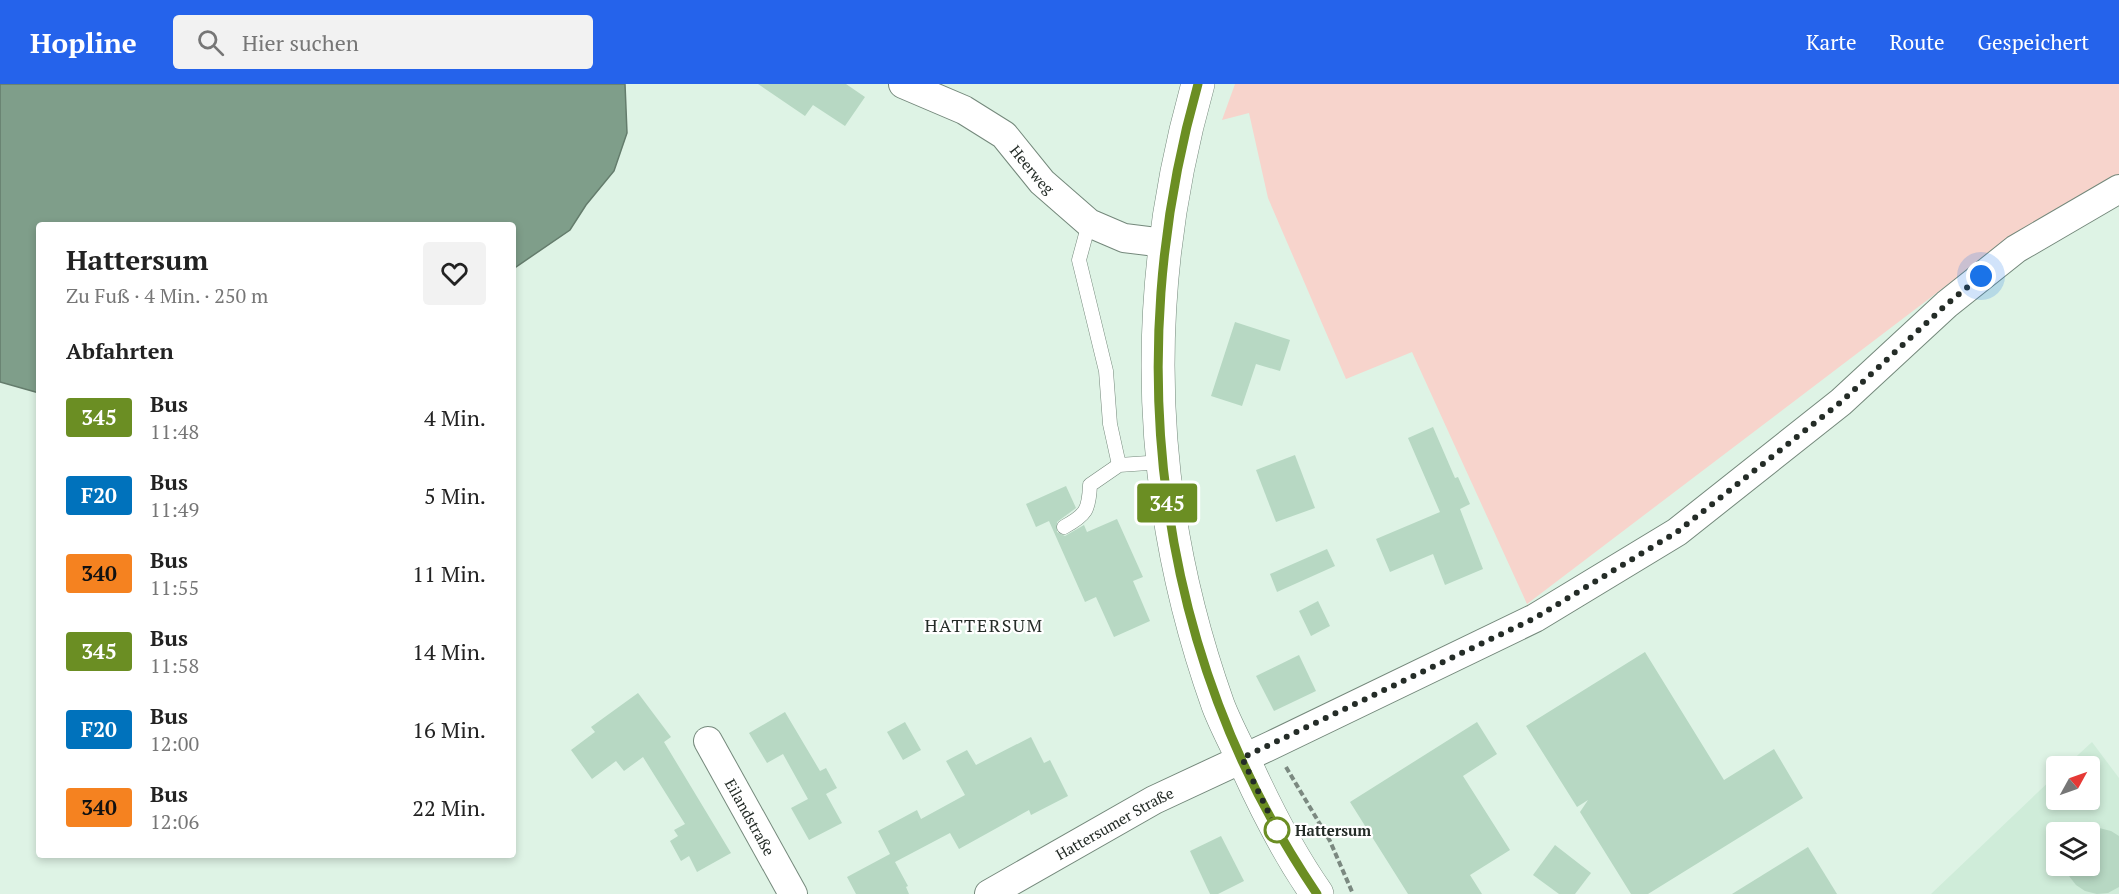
<!DOCTYPE html>
<html lang="de">
<head>
<meta charset="utf-8">
<style>
  body { margin:0; font-family:"PT Serif",serif; background:#f2f2f2; color:#222; height:100vh; display:flex; flex-direction:column; font-size:22px; white-space:nowrap }
  * { box-sizing:border-box; margin:0 }
  p { font-size:20px; color:#767676 }
  .icon { flex:none; width:33px; height:33px; fill:none; stroke:currentColor; stroke-width:2; stroke-linecap:round; stroke-linejoin:round }
  .map { position:relative; flex:1; overflow:hidden }
  .panel { position:absolute; left:36px; top:138px; width:480px; height:636px; display:flex; flex-direction:column; background:#fff; border-radius:6px; box-shadow:0 3px 9px #0003 }
  .panel>* { flex:none }
  .badge { padding:0 12px; border-radius:4px; font-size:21px; line-height:39px }
  .needle { width:39px; rotate:50deg }
  .fabs { position:absolute; left:2046px; top:672px; display:grid; gap:12px }
  .fabs a { display:grid; place-items:center; width:54px; height:54px; border-radius:6px; background:#fff; box-shadow:0 3px 9px #0003; font-size:30px }
  .you { position:absolute; width:30px; height:30px; margin:-15px; border:4px solid #fff; border-radius:50%; background:#1a73e8; box-shadow:0 0 0 9px #1a73e833 }
  .map>.badge { position:absolute; translate:-50% -50%; box-shadow:0 0 0 3px #fff }
  h2 { padding:0 30px; font-size:22px; line-height:54px }
  .round { display:grid; place-items:center; flex:none; width:63px; height:63px; border-radius:6px; background:#f2f2f2 }
  .head { display:flex; align-items:center; justify-content:space-between; height:102px; padding:0 30px }
  h1 { font-size:28px; font-weight:700; line-height:45px }
  ul { padding:0; list-style:none }
  li { display:flex; align-items:center; gap:18px; height:78px; padding:0 30px }
  li div { flex:1 }
  li b { display:block; font-size:22px }
  li em { font-style:normal }
  li .badge { min-width:66px; font-weight:700; text-align:center }
  header { display:flex; align-items:center; gap:36px; box-sizing:border-box; height:84px; padding:0 30px; background:#2563eb; color:#fff }
  header strong { font-size:28px }
  nav { display:flex; gap:33px; margin-inline-start:auto; font-size:21px }
  .search { width:420px; height:54px; background:#f2f2f2; display:flex; align-items:center; gap:15px; box-sizing:border-box; padding:0 21px; border-radius:6px; color:#767676; font-size:22px }
  .map>svg:first-child { display:block }
</style>
</head>
<body>
<header>
<strong>Hopline</strong>
<div class="search"><svg class="icon" aria-label="search" viewBox="0 0 24 24"><circle cx="10" cy="10" r="6"/><path d="M15 15l6 6"/></svg>Hier suchen</div>
<nav><a>Karte</a><a>Route</a><a>Gespeichert</a></nav>
</header>
<div class="map">
<svg width="2119" height="810" viewBox="0 0 2119 810">
  <rect width="100%" height="100%" fill="#def3e5"/>
  <path fill="#cfecd9" fill-rule="evenodd" d="M2092 658 2119 694V810H1931L2056 691V716H2090V682H2066ZM2056 748H2090V782H2056Z"/>
  <polygon fill="#f7d4cc" points="1235,0 2119,0 2119,91 2013,151 1527,520 1412,268 1346,295 1268,114 1249,29 1222,36"/>
  <polygon fill="#7f9e8a" stroke="#647c6c" stroke-width="1.5" points="0,0 625,0 627,49 614,87 586,121 570,146 513,185 513,141 39,141 39,309 0,298"/>
  <g fill="#b7d8c3">
    <polygon points="758,0 846,0 865,13 845,42 813,21 805,32"/>
    <polygon points="1235,238 1290,256 1280,287 1256,280 1242,322 1211,312"/>
    <polygon points="1433,343 1455,394 1458,393 1470,420 1460,425 1483,485 1445,501 1433,470 1390,488 1376,455 1440,428 1408,354"/>
    <polygon points="1295,371 1315,424 1276,438 1256,386"/>
    <polygon points="1066,402 1076,424 1057,438 1057,448 1065,452 1084,441 1087,448 1117,435 1143,493 1133,497 1150,537 1114,553 1096,513 1085,518 1049,437 1036,443 1026,420"/>
    <polygon points="1327,465 1335,482 1277,508 1270,490"/>
    <polygon points="1318,517 1330,542 1311,552 1299,527"/>
    <polygon points="1645,568 1724,696 1774,665 1803,714 1648,810 1631,810 1580,728 1588,716 1577,723 1526,642"/>
    <polygon points="1299,571 1316,607 1274,627 1256,592"/>
    <polygon points="638,609 671,653 664,658 731,769 697,788 689,772 681,777 670,757 678,752 674,746 685,740 643,673 624,687 616,677 592,695 571,666 595,648 591,643"/>
    <polygon points="785,628 820,687 826,684 837,704 826,710 842,739 809,756 791,724 808,715 783,670 767,679 749,649"/>
    <polygon points="905,638 921,666 903,676 887,648"/>
    <polygon points="1477,638 1497,670 1463,692 1510,766 1470,791 1482,810 1408,810 1350,718"/>
    <polygon points="1031,653 1044,679 1050,676 1068,712 1031,731 1029,726 959,765 950,749 895,778 908,802 906,803 909,810 856,810 847,793 890,770 878,747 917,726 921,735 965,711 946,677 967,666 976,681"/>
    <polygon points="2099,744 2111,747 2119,752 2119,803 2108,809 2097,810 2085,807 2076,801 2069,792 2065,782 2090,782 2090,748 2082,748 2088,745"/>
    <polygon points="1221,752 1244,797 1218,810 1210,810 1190,767"/>
    <polygon points="1555,761 1591,789 1575,810 1559,810 1533,791"/>
    <polygon points="1808,763 1837,810 1732,810"/>
  </g>
  <g fill="none" stroke-linecap="round" stroke-linejoin="round">
    <defs>
      <g id="lane">
        <polyline points="1089,139 1079,176 1106,287 1110,340 1119,381"/>
        <path d="M1064 443C1086 431 1089 426 1090 401L1119 381 1163 378"/>
      </g>
      <g id="street">
        <path id="s1" d="M903 0 964 26 1004 51 1042 98 1089 139 1124 154 1164 159"/>
        <path id="s2" d="M708 657 793 810"/>
        <path id="s3" d="M989 810 1154 716 1272 661 1535 534 1677 448 1841 318 1947 220 2016 165 2119 105"/>
      </g>
      <path id="secondary" d="M1198 0C1139 209 1145 416 1218 621 1226 642 1237 662 1247 683 1267 727 1289 770 1317 810"/>
    </defs>
    <use href="#lane" stroke="#74887b" stroke-width="15"/>
    <use href="#street" stroke="#74887b" stroke-width="30"/>
    <use href="#secondary" stroke="#74887b" stroke-width="34"/>
    <polyline stroke="#7b8980" stroke-width="4" stroke-dasharray="6 3" stroke-linecap="butt" points="1286,683 1330,757 1353,810"/>
    <use href="#lane" stroke="#fff" stroke-width="14"/>
    <use href="#street" stroke="#fff" stroke-width="28"/>
    <use href="#secondary" stroke="#fff" stroke-width="33"/>
  </g>
  <g fill="none" stroke-linecap="round" stroke-linejoin="round">
    <defs>
      <path id="line" d="M1198 0C1120 275 1155 571 1317 810"/>
    </defs>
    <use href="#line" stroke="#fff" stroke-width="14"/>
    <use href="#line" stroke="#6b8e23" stroke-width="9"/>
    <polyline stroke="#242c27" stroke-width="6" stroke-dasharray="0 10.8" points="1277,746 1242,674 1535,534 1677,448 1841,318 1947,220 1981,192"/>
  </g>
  <circle fill="#fff" stroke="#6b8e23" stroke-width="3" cx="1277" cy="746" r="12"/>
  <g text-anchor="middle" dominant-baseline="central" stroke-width="4.5" stroke-linejoin="round" paint-order="stroke">
    <g font-size="15" fill="#242c27" stroke="#fff">
      <text stroke="none"><textPath href="#s1" startOffset="158">Heerweg</textPath></text>
      <text stroke="none"><textPath href="#s2" startOffset="87">Eilandstraße</textPath></text>
      <text stroke="none"><textPath href="#s3" startOffset="144">Hattersumer Straße</textPath></text>
    </g>
    <g font-size="15" font-weight="bold" fill="#242c27" stroke="#fff" text-anchor="start">
      <text x="1295" y="746">Hattersum</text>
    </g>
    <g font-size="18" letter-spacing="1.5" fill="#242c27" stroke="#fff">
      <text x="984" y="541">HATTERSUM</text>
    </g>
  </g>
</svg>
<div class="fabs">
<a><svg class="needle" viewBox="-14 -14 28 28"><path d="M0-13l5 13h-10z" fill="#e53935"/><path d="M0 13l5-13h-10z" fill="#767676"/></svg></a>
<a><svg class="icon" aria-label="layers" viewBox="0 0 24 24"><path d="M12 4l9 5-9 5-9-5zM3 14l9 5 9-5"/></svg></a>
</div>
<div class="you" style="left:1981px;top:192px"></div>
<b class="badge" style="left:1167px;top:419px;background:#6b8e23;color:#fff">345</b>
<section class="panel">
<div class="head"><div><h1>Hattersum</h1><p>Zu Fuß · 4 Min. · 250 m</p></div><a class="round"><svg class="icon" aria-label="heart" viewBox="0 0 24 24"><path d="M12 20l-8-8c-3-5 5-10 8-4 3-6 11-1 8 4z"/></svg></a></div>
<h2>Abfahrten</h2>
<ul>
<li><span class="badge" style="background:#6b8e23;color:#fff">345</span><div><b>Bus</b><p>11:48</p></div><em>4 Min.</em></li>
<li><span class="badge" style="background:#0072bc;color:#fff">F20</span><div><b>Bus</b><p>11:49</p></div><em>5 Min.</em></li>
<li><span class="badge" style="background:#f58220;color:#111">340</span><div><b>Bus</b><p>11:55</p></div><em>11 Min.</em></li>
<li><span class="badge" style="background:#6b8e23;color:#fff">345</span><div><b>Bus</b><p>11:58</p></div><em>14 Min.</em></li>
<li><span class="badge" style="background:#0072bc;color:#fff">F20</span><div><b>Bus</b><p>12:00</p></div><em>16 Min.</em></li>
<li><span class="badge" style="background:#f58220;color:#111">340</span><div><b>Bus</b><p>12:06</p></div><em>22 Min.</em></li>
</ul>
</section>
</div>
</body>
</html>
